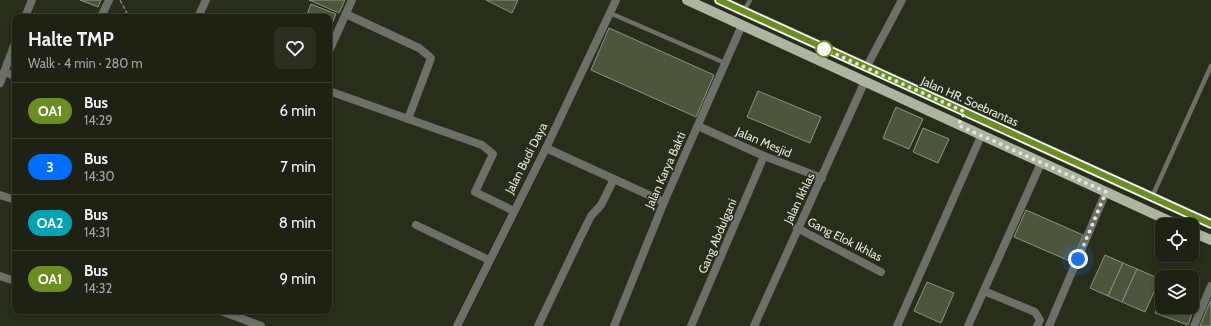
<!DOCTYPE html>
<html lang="en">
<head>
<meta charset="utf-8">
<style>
  body { margin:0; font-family:Cabin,sans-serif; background:#2a2f22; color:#f1f3f6; height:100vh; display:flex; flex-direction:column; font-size:15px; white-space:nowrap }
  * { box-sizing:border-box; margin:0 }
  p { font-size:13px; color:#a0a4a0 }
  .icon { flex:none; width:22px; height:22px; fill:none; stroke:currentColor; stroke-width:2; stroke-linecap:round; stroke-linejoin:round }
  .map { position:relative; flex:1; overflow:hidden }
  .sheet { position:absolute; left:12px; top:14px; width:320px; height:300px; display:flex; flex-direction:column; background:#1d2215; border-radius:8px; box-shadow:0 2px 6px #0003,0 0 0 1px #3b3f34 }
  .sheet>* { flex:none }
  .badge { padding:0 8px; border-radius:13px; font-size:14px; line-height:26px }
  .buttons { position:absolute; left:1155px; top:218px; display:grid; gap:8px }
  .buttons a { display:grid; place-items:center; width:44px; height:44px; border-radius:8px; background:#1d2215; box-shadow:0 2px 6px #0003,0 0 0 1px #3b3f34; font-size:20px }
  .you { position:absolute; width:20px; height:20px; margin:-10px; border:3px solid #fff; border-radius:50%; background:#1a73e8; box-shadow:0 0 0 6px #1a73e833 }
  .map>.badge { position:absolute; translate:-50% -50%; box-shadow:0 0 0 2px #fff }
  .round { display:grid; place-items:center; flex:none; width:42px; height:42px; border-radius:8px; background:#2a2f22 }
  .summary { display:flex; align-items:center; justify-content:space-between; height:68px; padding:0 16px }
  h1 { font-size:19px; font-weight:800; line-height:30px }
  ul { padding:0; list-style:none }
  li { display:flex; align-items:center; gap:12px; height:56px; padding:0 16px; border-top:1px solid #3b3f34 }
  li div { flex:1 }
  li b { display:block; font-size:15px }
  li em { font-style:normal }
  li .badge { min-width:44px; font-weight:700; text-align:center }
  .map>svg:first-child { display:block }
</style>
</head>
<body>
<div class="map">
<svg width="1211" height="326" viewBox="0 0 1211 326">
  <rect width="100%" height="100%" fill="#272e1c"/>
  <g fill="#4c563d" stroke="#8b947e">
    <polygon points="80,0 101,0 98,7"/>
    <polygon points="309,0 345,0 339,13"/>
    <polygon points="486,0 518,0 512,13"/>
    <polygon points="311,4 336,14 329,31 329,17 306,17"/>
    <polygon points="609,28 714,75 696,117 591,70"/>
    <polygon points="758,91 821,117 810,143 747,117"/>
    <polygon points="896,107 923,119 909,149 883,138"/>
    <polygon points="923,128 949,139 938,163 913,152"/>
    <polygon points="1026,210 1083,235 1072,262 1014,237"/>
    <polygon points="1105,255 1123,263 1108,296 1090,288"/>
    <polygon points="1123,263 1137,269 1122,302 1108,296"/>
    <polygon points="1137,269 1160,279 1145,312 1122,302"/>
    <polygon points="927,282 954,293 941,323 914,311"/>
    <polygon points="1162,295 1162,307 1192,307 1192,301 1196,303 1188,325 1155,313"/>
    <polygon points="1211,299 1211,326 1200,326"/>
  </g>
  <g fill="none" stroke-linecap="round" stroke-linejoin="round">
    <polyline stroke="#7f8576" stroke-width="1.5" stroke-dasharray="4 2" stroke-linecap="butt" points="120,0 129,17"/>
    <g stroke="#6c7066" stroke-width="4.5">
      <polyline points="744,11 750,0"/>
      <polyline points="610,13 725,63"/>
      <polyline points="1152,197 1211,66"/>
    </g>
    <g stroke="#6c7066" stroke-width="8">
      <polyline points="346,14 419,48 431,58 408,119"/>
      <polyline points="25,17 32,0"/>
      <polyline points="101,17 109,0"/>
      <polyline points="198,17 206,0"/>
      <polyline points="329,51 352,0"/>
      <polyline points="4,72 15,76"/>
      <polyline points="0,83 15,43"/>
      <polyline points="329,91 482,145 493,154 475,192 514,211"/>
      <polyline points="698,126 764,156 822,178"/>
      <polyline points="546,148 664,202"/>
      <polyline points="0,195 15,200"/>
      <polyline points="416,225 489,260"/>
      <polyline points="797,228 881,272"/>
      <polyline points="0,276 15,281"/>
      <polyline points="984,291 1035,312 1040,320 1037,326"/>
      <polyline points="221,311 261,326"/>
      <polyline points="538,326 580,238 591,216 601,205 614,179"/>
      <polyline points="614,326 664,202 742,25"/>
      <polyline points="691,326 764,156"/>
      <polyline points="754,326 865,81"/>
      <polyline points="897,326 981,136"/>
      <polyline points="968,326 1041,163"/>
      <polyline points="1049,326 1106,192"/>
    </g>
    <g stroke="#6c7066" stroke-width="8">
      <polyline points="866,68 902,0"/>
      <polyline points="457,326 546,148 616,0"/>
      <polyline points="1194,326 1211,286"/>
    </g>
    <g stroke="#adb4a2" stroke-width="10">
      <polyline points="687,0 1178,225"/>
      <polyline points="719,0 1211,224"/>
      <polyline points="1192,232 1211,240"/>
    </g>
  </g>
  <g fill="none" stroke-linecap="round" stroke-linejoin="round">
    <defs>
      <polyline id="line" points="719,0 1211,224"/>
    </defs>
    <use href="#line" stroke="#fff" stroke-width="9"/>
    <use href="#line" stroke="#6b8e23" stroke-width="6"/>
    <polyline stroke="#e1e6da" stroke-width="4" stroke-dasharray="0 7.2" points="824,49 965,112 958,125 1106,192 1078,259"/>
  </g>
  <circle fill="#fff" stroke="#6b8e23" stroke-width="2" cx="824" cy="49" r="8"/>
  <g text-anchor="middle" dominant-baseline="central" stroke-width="3" stroke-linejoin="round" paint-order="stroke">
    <g font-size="12" fill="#e1e6da" stroke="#272e1c">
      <text transform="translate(970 101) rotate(24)">Jalan HR. Soebrantas</text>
      <text transform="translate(764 142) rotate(23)">Jalan Mesjid</text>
      <text transform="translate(526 158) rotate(-63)">Jalan Budi Daya</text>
      <text transform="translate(665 170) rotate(-66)">Jalan Karya Bakti</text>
      <text transform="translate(799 198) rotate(-64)">Jalan Ikhlas</text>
      <text transform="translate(717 236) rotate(-67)">Gang Abdulgani</text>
      <text transform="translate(845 239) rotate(27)">Gang Elok Ikhlas</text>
    </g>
  </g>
</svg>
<div class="buttons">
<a><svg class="icon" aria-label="locate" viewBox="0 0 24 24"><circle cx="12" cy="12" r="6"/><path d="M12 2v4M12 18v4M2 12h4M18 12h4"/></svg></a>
<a><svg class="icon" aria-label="layers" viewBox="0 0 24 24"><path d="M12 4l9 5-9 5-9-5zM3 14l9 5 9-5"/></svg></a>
</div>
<div class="you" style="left:1078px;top:259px"></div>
<section class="sheet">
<div class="summary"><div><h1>Halte TMP</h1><p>Walk · 4 min · 280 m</p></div><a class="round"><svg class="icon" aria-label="heart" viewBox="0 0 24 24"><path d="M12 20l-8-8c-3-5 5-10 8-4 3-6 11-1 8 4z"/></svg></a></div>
<ul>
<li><span class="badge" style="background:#6b8e23;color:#fff">OA1</span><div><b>Bus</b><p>14:29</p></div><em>6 min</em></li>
<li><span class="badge" style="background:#006eff;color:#fff">3</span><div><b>Bus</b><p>14:30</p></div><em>7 min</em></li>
<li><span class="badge" style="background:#00a3b4;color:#fff">OA2</span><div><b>Bus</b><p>14:31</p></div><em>8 min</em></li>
<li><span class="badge" style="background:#6b8e23;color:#fff">OA1</span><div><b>Bus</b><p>14:32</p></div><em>9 min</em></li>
</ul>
</section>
</div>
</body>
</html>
